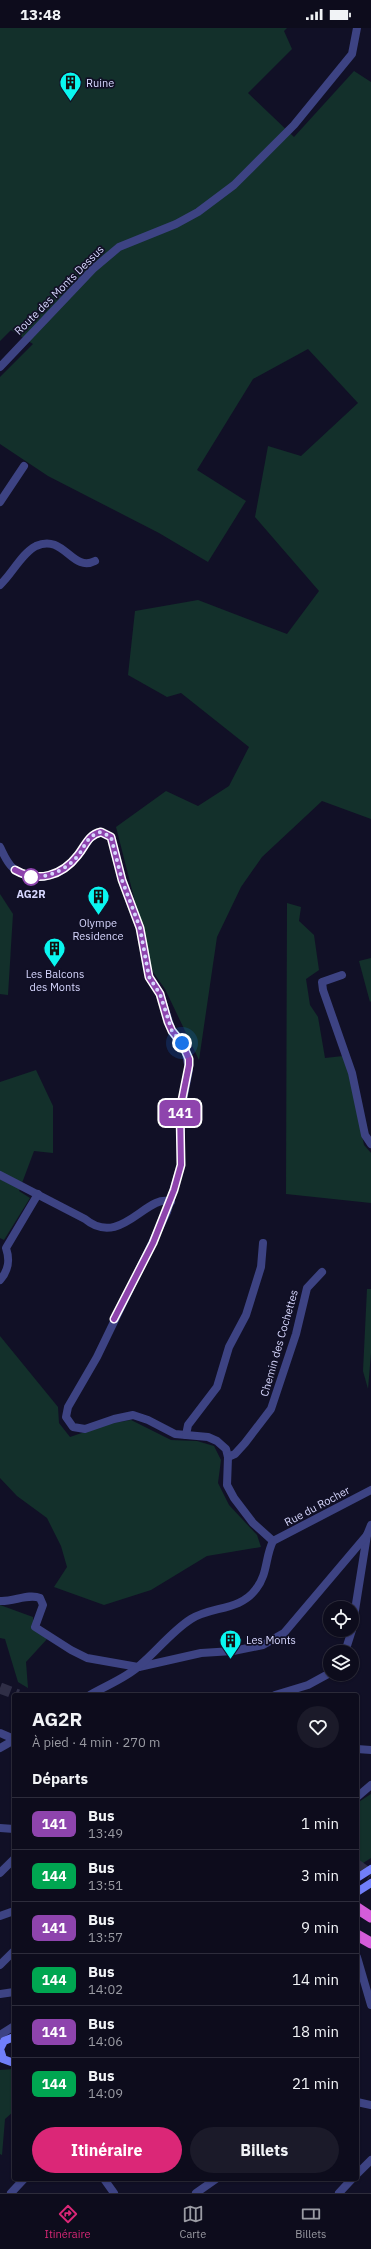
<!DOCTYPE html>
<html lang="fr">
<head>
<meta charset="utf-8">
<style>
  body { margin:0; font-family:"IBM Plex Sans",sans-serif; background:#1b1a29; color:#f1f3f6; height:100vh; display:flex; flex-direction:column; font-size:15px; white-space:nowrap }
  * { box-sizing:border-box; margin:0 }
  p { font-size:13px; color:#9a9ba3 }
  .icon { flex:none; width:22px; height:22px; fill:none; stroke:currentColor; stroke-width:2; stroke-linecap:round; stroke-linejoin:round }
  .map { position:relative; flex:1; overflow:hidden }
  .details { position:absolute; left:12px; top:1665px; width:347px; height:488px; display:flex; flex-direction:column; background:#0d0c1c; border-radius:4px; box-shadow:0 1px 3px #0004,0 0 0 1px #2d2c3b }
  .details>* { flex:none }
  .badge { padding:0 8px; border-radius:6px; font-size:14px; line-height:26px }
  .controls { position:absolute; left:323px; top:1573px; display:grid; gap:8px }
  .controls a { display:grid; place-items:center; width:36px; height:36px; border-radius:50%; background:#0d0c1c; box-shadow:0 1px 3px #0004,0 0 0 1px #2d2c3b; font-size:20px }
  .you { position:absolute; width:20px; height:20px; margin:-10px; border:3px solid #fff; border-radius:50%; background:#1a73e8; box-shadow:0 0 0 6px #1a73e833 }
  .map>.badge { position:absolute; translate:-50% -50%; box-shadow:0 0 0 2px #fff }
  h2 { padding:0 20px; font-size:15px; line-height:36px }
  .round { display:grid; place-items:center; flex:none; width:42px; height:42px; border-radius:21px; background:#1b1a29 }
  .headline { display:flex; align-items:center; justify-content:space-between; height:68px; padding:0 20px }
  h1 { font-size:19px; font-weight:700; line-height:30px }
  .cta { display:flex; gap:8px; margin-top:auto; padding:8px 20px }
  .cta a { flex:1; height:46px; border-radius:24px; background:#db2777; color:#fff; font-size:16px; font-weight:700; line-height:46px; text-align:center }
  .cta a+a { background:#1b1a29; color:#f1f3f6 }
  ul { padding:0; list-style:none }
  li { display:flex; align-items:center; gap:12px; height:52px; padding:0 20px; border-top:1px solid #2d2c3b }
  li div { flex:1 }
  li b { display:block; font-size:15px }
  li em { font-style:normal }
  li .badge { min-width:44px; font-weight:700; text-align:center }
  .status { display:flex; justify-content:space-between; align-items:center; height:28px; padding:0 20px; background:#0d0c1c; direction:ltr }
  .status svg { height:11px; fill:currentColor }
  .tab-bar { display:flex; justify-content:space-around; align-items:center; height:56px; border-top:1px solid #2d2c3b; background:#0d0c1c; font-size:11px; color:#9a9ba3 }
  .tab-bar a { display:grid; justify-items:center; gap:2px }
  .tab-bar .current { color:#db2777 }
  .map>svg:first-child { display:block }
</style>
</head>
<body>
<div class="status"><b>13:48</b><svg viewBox="0 0 49 12"><path d="M0 12V9h3v3zM5 12V6h3v6zM10 12V3h3v9zM15 12V0h3v12zM26 1h20v11H26zM47 4h2v5h-2z"/></svg></div>
<div class="map">
<svg width="371" height="2165" viewBox="0 0 371 2165">
  <rect width="100%" height="100%" fill="#111026"/>
  <g fill="#13302b">
    <polygon points="0,0 287,0 284,3 292,21 248,65 294,109 354,43 371,54 371,791 322,773 262,829 241,859 217,909 199,1032 165,961 153,944 116,799 166,763 198,778 229,758 249,719 181,665 167,669 128,647 135,583 198,572 287,606 319,563 255,489 268,418 301,428 358,375 308,321 253,351 197,442 246,473 208,534 159,505 48,448 0,416 0,349 33,316 11,302 0,313"/>
    <polygon points="0,866 13,886 8,967 0,966"/>
    <polygon points="287,875 301,879 299,893 314,907 319,942 306,951 310,977 318,989 325,1030 343,1028 351,1052 364,1117 371,1125 371,1175 286,1166"/>
    <polygon points="371,930 371,973 370,974 359,933"/>
    <polygon points="36,1042 53,1078 53,1125 34,1123 19,1163 30,1170 4,1212 0,1210 0,1054"/>
    <polygon points="367,1261 371,1261 371,1325 368,1361 363,1343"/>
    <polygon points="0,1308 58,1379 59,1395 70,1409 108,1396 131,1392 171,1412 197,1413 214,1418 221,1432 218,1455 229,1477 257,1507 261,1519 207,1528 151,1562 104,1577 54,1559 67,1539 61,1518 47,1490 17,1468 0,1450"/>
    <polygon points="0,1577 33,1589 33,1600 47,1611 26,1634 28,1660 18,1654 5,1611 0,1610"/>
    <polygon points="371,1766 371,1830 357,1839 357,1775"/>
    <polygon points="14,2041 14,2083 5,2091 2,2127 0,2126 0,2042"/>
  </g>
  <g fill="none" stroke-linecap="round" stroke-linejoin="round">
    <g stroke="#2f2e46" stroke-width="11" stroke-dasharray="11 5.5" stroke-linecap="butt">
      <polyline points="0,1660 18,1667"/>
      <polyline points="357,1837 371,1847"/>
    </g>
    <g stroke="#3d4383" stroke-width="8">
      <polyline points="0,339 93,241 119,219 176,196 198,184 234,157 294,97 352,26 357,0"/>
      <polyline points="0,474 24,438"/>
      <path d="M0 557C12 546 22 525 36 518 64 505 72 545 95 533"/>
      <path d="M0 819C4 827 7 835 13 840 31 856 59 849 74 832 84 822 86 808 101 804L111 809 122 852 140 900 149 949 160 966 172 1003 186 1025 189 1042 181 1082V1137L167 1184 97 1329 68 1379 66 1389 73 1399 85 1401 114 1391 133 1387 148 1392 175 1406 208 1409 217 1413 226 1421 228 1429 227 1457 234 1470 253 1495 273 1513"/>
      <polyline points="342,947 322,954 323,962 352,1045 365,1107 371,1116"/>
      <path d="M0 1147 85 1191C121 1221 147 1164 171 1174"/>
      <path d="M0 1252C9 1242 10 1232 6 1220L38 1166"/>
      <polyline points="186,1407 188,1397 217,1359 229,1319 246,1287 261,1239 263,1215"/>
      <polyline points="228,1429 235,1426 245,1415 271,1381 296,1306 307,1260 322,1244"/>
      <path d="M0 1573C13 1574 29 1565 40 1570L43 1577 35 1599 71 1622 87 1630 138 1639"/>
      <polyline points="352,1601 367,1507"/>
      <polyline points="345,1624 352,1602"/>
      <polyline points="275,1667 308,1657 330,1645"/>
      <polyline points="0,1705 14,1711"/>
      <polyline points="357,1721 371,1722"/>
      <polyline points="357,1769 371,1757"/>
      <polyline points="0,1800 14,1801"/>
      <polyline points="0,1845 14,1831"/>
      <polyline points="0,1888 14,1883"/>
      <polyline points="357,1929 371,1977"/>
      <polyline points="0,1937 14,1923"/>
      <polyline points="0,1966 14,1964"/>
      <polyline points="0,2007 14,1998"/>
      <polyline points="357,2074 371,2077"/>
      <polyline points="357,2146 371,2132"/>
      <polyline points="104,2151 114,2165"/>
      <polyline points="11,2165 24,2151"/>
      <polyline points="196,2165 216,2151"/>
      <polyline points="339,2165 352,2151"/>
    </g>
    <g stroke="#3d4383" stroke-width="8">
      <polyline points="139,1639 201,1625 233,1623 263,1617 284,1605 367,1507 371,1497"/>
      <path d="M90 1667C105 1658 126 1650 139 1638 157 1623 172 1603 191 1591 212 1578 240 1583 256 1561 268 1546 265 1529 273 1513L371 1462"/>
      <polyline points="0,1720 14,1712"/>
    </g>
    <g stroke="#717ffa" stroke-width="8">
      <polyline points="357,1864 371,1855"/>
      <polyline points="14,2009 4,2013 0,2021 3,2031 14,2035"/>
    </g>
    <g stroke="#d45cda" stroke-width="11">
      <polyline points="357,1880 371,1889"/>
      <polyline points="357,1907 371,1915"/>
    </g>
    <polyline stroke="#717ffa" stroke-width="8" points="357,1850 371,1841"/>
  </g>
  <g fill="none" stroke-linecap="round" stroke-linejoin="round">
    <defs>
      <path id="line" d="M15 842C38 855 62 848 78 827 86 817 88 807 101 804L111 809 122 852 140 900 149 949 160 966 168 994 172 1003 182 1015 189 1031V1037L180 1082 181 1137 174 1162 153 1215 114 1291"/>
    </defs>
    <use href="#line" stroke="#fff" stroke-width="9"/>
    <use href="#line" stroke="#8e44ad" stroke-width="6"/>
    <path stroke="#d7d7fe" stroke-width="4" stroke-dasharray="0 7.2" d="M31 849C47 850 68 842 80 825 86 815 89 807 101 804L111 809 122 852 140 900 149 949 160 966 172 1003 182 1015"/>
  </g>
  <defs>
    <symbol id="building-pin" viewBox="-11 -11 22 30"><path d="M0 17L-7.5 6A9.5 9.5 0 1 1 7.5 6Z" fill="#0af7f0" stroke="#111026"/><path d="M-4-6H4V6H1V3H-1V6H-4ZM-2.5-4.3h1.7v1.8h-1.7ZM.8-4.3h1.7v1.8H.8ZM-2.5-1h1.7V.8h-1.7ZM.8-1h1.7V.8H.8Z" fill="#111"/></symbol>
  </defs>
  <g fill-rule="evenodd">
    <use href="#building-pin" x="58" y="42" width="25" height="34"/>
    <use href="#building-pin" x="86" y="856" width="25" height="34"/>
    <use href="#building-pin" x="42" y="908" width="25" height="34"/>
    <use href="#building-pin" x="218" y="1600" width="25" height="34"/>
  </g>
  <circle fill="#fff" stroke="#8e44ad" stroke-width="2" cx="31" cy="849" r="8"/>
  <g text-anchor="middle" dominant-baseline="central" stroke-width="3.5" stroke-linejoin="round" paint-order="stroke">
    <g font-size="11" fill="#d7d7fe" stroke="#111026" text-anchor="start">
      <text x="86" y="55">Ruine</text>
      <text x="98" y="895" text-anchor="middle">Olympe<tspan x="98" dy="13">Residence</tspan></text>
      <text x="55" y="946" text-anchor="middle">Les Balcons<tspan x="55" dy="13">des Monts</tspan></text>
      <text x="246" y="1612">Les Monts</text>
    </g>
    <g font-size="11" fill="#d7d7fe" stroke="#111026">
      <text transform="translate(59 262) rotate(-45)">Route des Monts Dessus</text>
      <text transform="translate(279 1315) rotate(-74)">Chemin des Cochettes</text>
      <text transform="translate(317 1478) rotate(-28)">Rue du Rocher</text>
    </g>
    <g font-size="11" font-weight="bold" fill="#d7d7fe" stroke="#111026">
      <text x="31" y="866">AG2R</text>
    </g>
  </g>
</svg>
<div class="controls">
<a><svg class="icon" aria-label="locate" viewBox="0 0 24 24"><circle cx="12" cy="12" r="6"/><path d="M12 2v4M12 18v4M2 12h4M18 12h4"/></svg></a>
<a><svg class="icon" aria-label="layers" viewBox="0 0 24 24"><path d="M12 4l9 5-9 5-9-5zM3 14l9 5 9-5"/></svg></a>
</div>
<div class="you" style="left:182px;top:1015px"></div>
<b class="badge" style="left:180px;top:1085px;background:#8e44ad;color:#fff">141</b>
<section class="details">
<div class="headline"><div><h1>AG2R</h1><p>À pied · 4 min · 270 m</p></div><a class="round"><svg class="icon" aria-label="heart" viewBox="0 0 24 24"><path d="M12 20l-8-8c-3-5 5-10 8-4 3-6 11-1 8 4z"/></svg></a></div>
<h2>Départs</h2>
<ul>
<li><span class="badge" style="background:#8e44ad;color:#fff">141</span><div><b>Bus</b><p>13:49</p></div><em>1 min</em></li>
<li><span class="badge" style="background:#00a651;color:#fff">144</span><div><b>Bus</b><p>13:51</p></div><em>3 min</em></li>
<li><span class="badge" style="background:#8e44ad;color:#fff">141</span><div><b>Bus</b><p>13:57</p></div><em>9 min</em></li>
<li><span class="badge" style="background:#00a651;color:#fff">144</span><div><b>Bus</b><p>14:02</p></div><em>14 min</em></li>
<li><span class="badge" style="background:#8e44ad;color:#fff">141</span><div><b>Bus</b><p>14:06</p></div><em>18 min</em></li>
<li><span class="badge" style="background:#00a651;color:#fff">144</span><div><b>Bus</b><p>14:09</p></div><em>21 min</em></li>
</ul>
<div class="cta"><a>Itinéraire</a><a>Billets</a></div>
</section>
</div>
<nav class="tab-bar">
<a class="current"><svg class="icon" aria-label="directions" viewBox="0 0 24 24"><path d="M12 3l9 9-9 9-9-9zM9 14v-3h6M13 9l2 2-2 2"/></svg>Itinéraire</a>
<a><svg class="icon" aria-label="map" viewBox="0 0 24 24"><path d="M3 6l6-2 6 2 6-2v14l-6 2-6-2-6 2zM9 4v14M15 6v14"/></svg>Carte</a>
<a><svg class="icon" aria-label="tickets" viewBox="0 0 24 24"><path d="M3 7h18v10H3zM15 7v10"/></svg>Billets</a>
</nav>
</body>
</html>
